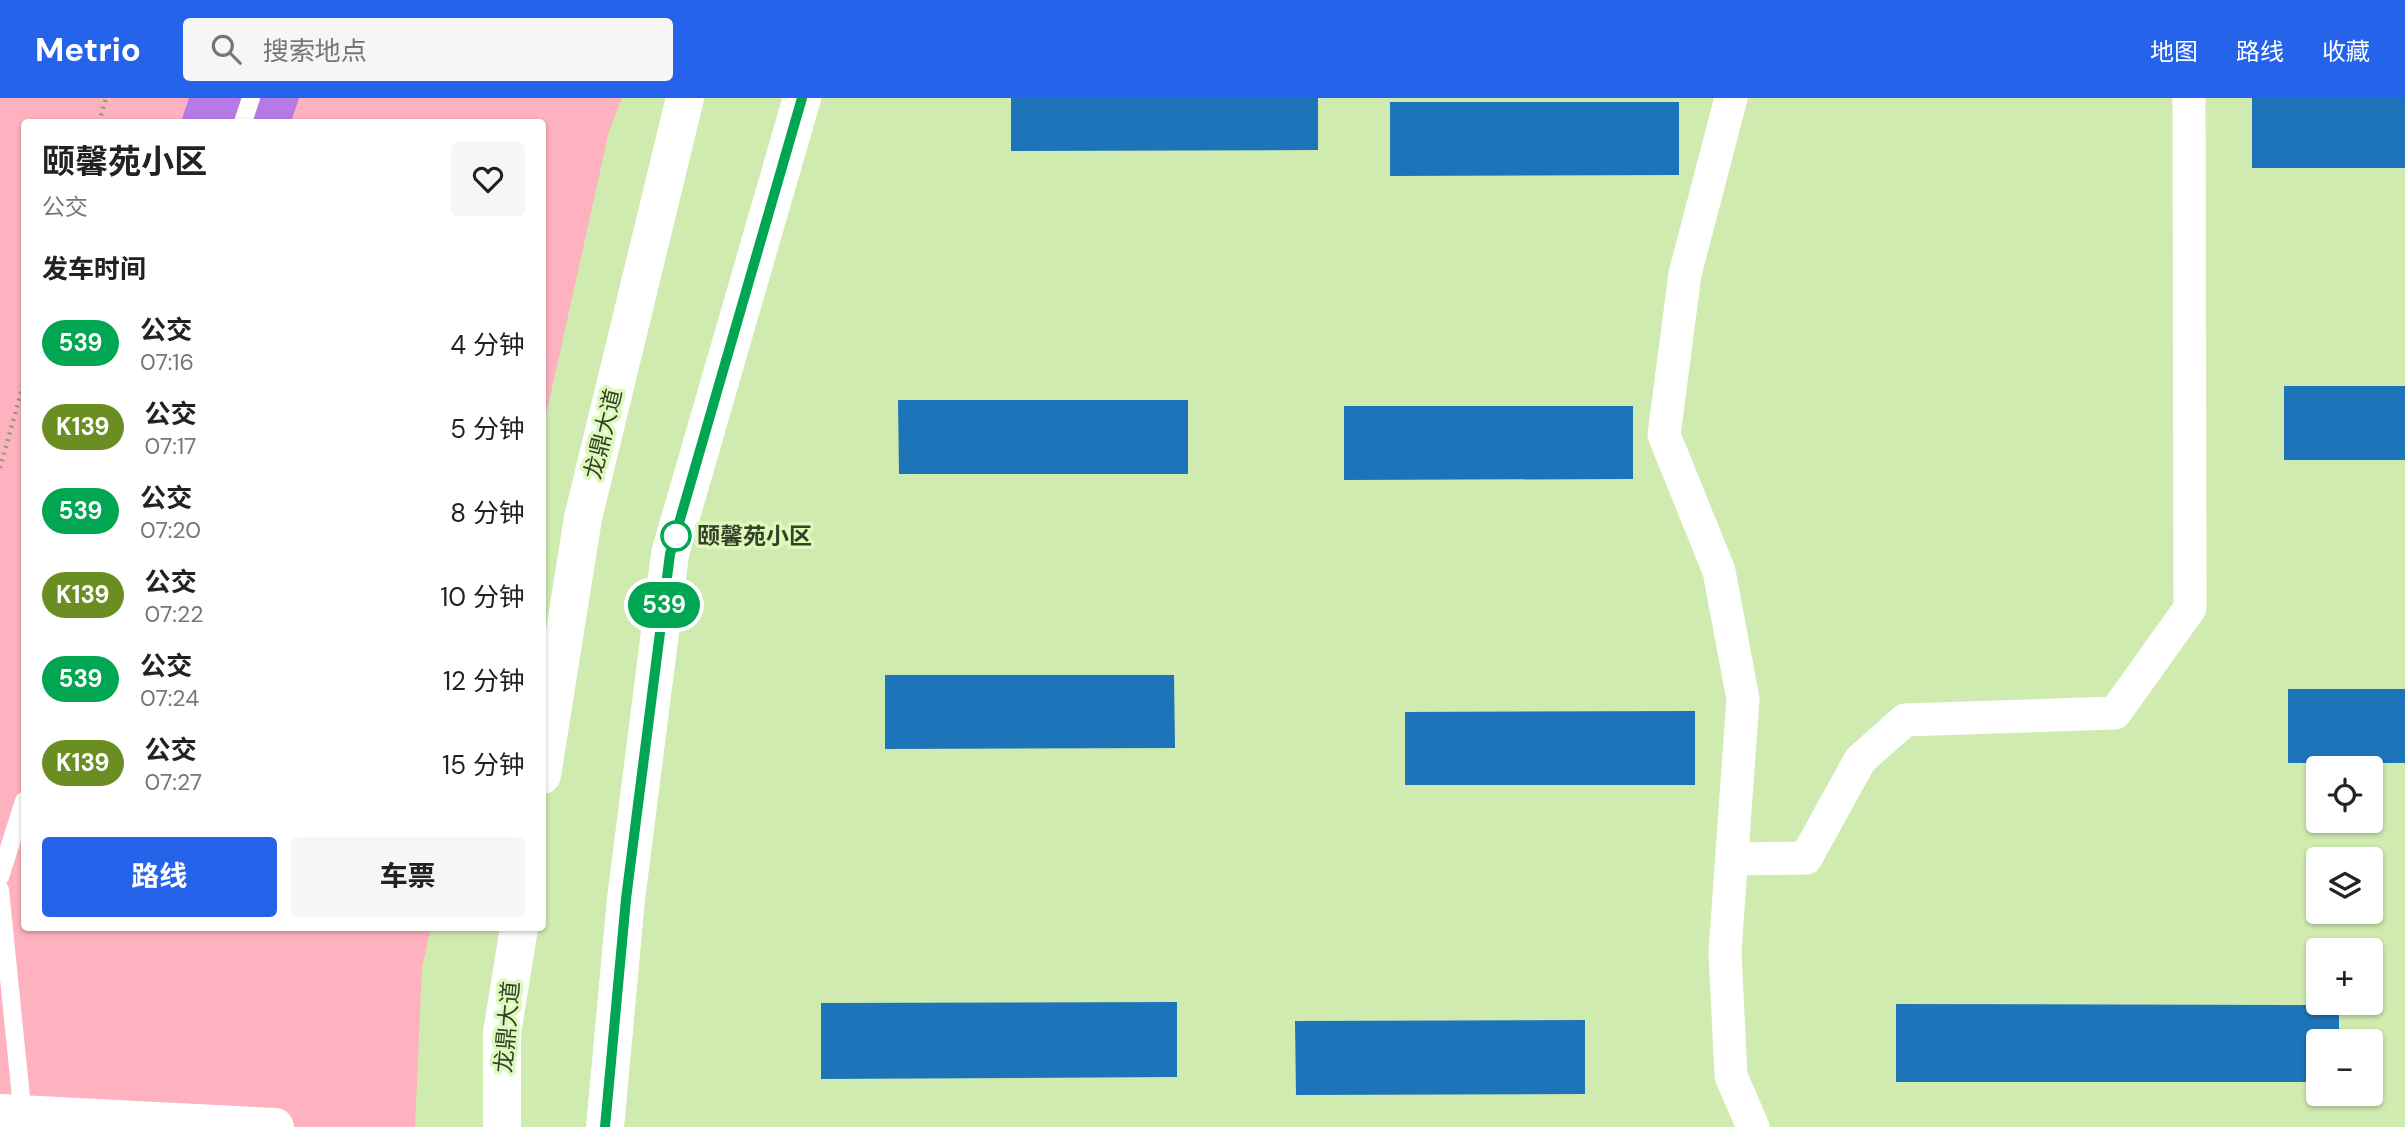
<!DOCTYPE html>
<html lang="zh">
<head>
<meta charset="utf-8">
<style>
  body { margin:0; font-family:"DM Sans","Noto Sans SC",sans-serif; background:#f6f6f6; color:#222; height:100vh; display:flex; flex-direction:column; font-size:26px; white-space:nowrap }
  * { box-sizing:border-box; margin:0 }
  p { font-size:23px; color:#767676 }
  .icon { flex:none; width:38px; height:38px; fill:none; stroke:currentColor; stroke-width:2; stroke-linecap:round; stroke-linejoin:round }
  .map { position:relative; flex:1; overflow:hidden }
  .side { position:absolute; left:21px; top:21px; width:525px; height:812px; display:flex; flex-direction:column; background:#fff; border-radius:7px; box-shadow:0 2px 5px #0004 }
  .side>* { flex:none }
  .badge { padding:0 14px; border-radius:23px; font-size:24px; line-height:46px }
  .buttons { position:absolute; left:2306px; top:658px; display:grid; gap:14px }
  .buttons a { display:grid; place-items:center; width:77px; height:77px; border-radius:7px; background:#fff; box-shadow:0 2px 5px #0004; font-size:35px }
  .map>.badge { position:absolute; translate:-50% -50%; box-shadow:0 0 0 4px #fff }
  h2 { padding:0 21px; font-size:26px; line-height:63px }
  .round { display:grid; place-items:center; flex:none; width:74px; height:74px; border-radius:7px; background:#f6f6f6 }
  .head { display:flex; align-items:center; justify-content:space-between; height:119px; padding:0 21px }
  h1 { font-size:33px; font-weight:700; line-height:52px }
  .primary-button { display:flex; gap:14px; margin-top:auto; padding:14px 21px }
  .primary-button a { flex:1; height:80px; border-radius:7px; background:#2563eb; color:#fff; font-size:28px; font-weight:700; line-height:80px; text-align:center }
  .primary-button a+a { background:#f6f6f6; color:#222 }
  ul { padding:0; list-style:none }
  li { display:flex; align-items:center; gap:21px; height:84px; padding:0 21px }
  li div { flex:1 }
  li b { display:block; font-size:26px }
  li em { font-style:normal }
  li .badge { min-width:77px; font-weight:700; text-align:center }
  header { display:flex; align-items:center; gap:42px; box-sizing:border-box; height:98px; padding:0 35px; background:#2563eb; color:#fff }
  header strong { font-size:33px }
  nav { display:flex; gap:38px; margin-inline-start:auto; font-size:24px }
  .search { width:490px; height:63px; background:#f6f6f6; display:flex; align-items:center; gap:18px; box-sizing:border-box; padding:0 24px; border-radius:7px; color:#767676; font-size:26px }
  .map>svg:first-child { display:block }
</style>
</head>
<body>
<header>
<strong>Metrio</strong>
<div class="search"><svg class="icon" aria-label="search" viewBox="0 0 24 24"><circle cx="10" cy="10" r="6"/><path d="M15 15l6 6"/></svg>搜索地点</div>
<nav><a>地图</a><a>路线</a><a>收藏</a></nav>
</header>
<div class="map">
<svg width="2405" height="1029" viewBox="0 0 2405 1029">
  <rect width="100%" height="100%" fill="#d0ebaf"/>
  <polygon fill="#feb1bf" points="0,0 622,0 609,33 543,331 542,24 24,24 24,830 431,830 422,869 415,1029 0,1029"/>
  <polygon fill="#b57ae6" points="189,0 299,0 291,24 181,24"/>
  <g fill="#1e74b8">
    <polygon points="1011,0 1318,0 1318,52 1011,53"/>
    <rect x="2252" y="0" width="153" height="70"/>
    <polygon points="1390,4 1679,4 1679,77 1390,78"/>
    <rect x="2284" y="288" width="121" height="74"/>
    <polygon points="898,302 1188,302 1188,376 899,376"/>
    <polygon points="1344,308 1633,308 1633,381 1344,382"/>
    <polygon points="885,577 1174,577 1175,650 885,651"/>
    <rect x="2288" y="591" width="117" height="74"/>
    <polygon points="1695,613 1695,687 1405,687 1405,614"/>
    <polygon points="1177,904 1177,979 821,981 821,905"/>
    <polygon points="1896,906 2339,907 2339,943 2319,943 2319,984 1896,984"/>
    <polygon points="1585,922 1585,996 1296,997 1295,923"/>
  </g>
  <g fill="none" stroke-linecap="round" stroke-linejoin="round">
    <g stroke="#8ca074" stroke-width="4.5" stroke-dasharray="2 5" stroke-linecap="butt">
      <polyline points="99,24 106,0"/>
      <polyline points="0,370 24,284"/>
    </g>
    <g stroke="#fff" stroke-width="18">
      <polyline points="243,24 251,0"/>
      <polyline points="0,779 24,703"/>
      <polyline points="0,792 23,1019"/>
    </g>
    <g stroke="#fff" stroke-width="33">
      <polyline points="1731,0 1685,176 1664,337 1719,473 1743,601 1725,854 1731,978 1753,1029"/>
      <polyline points="1732,761 1806,760 1860,662 1905,622 2115,615 2190,510 2189,0"/>
    </g>
    <polyline stroke="#fff" stroke-width="38" points="0,1015 275,1029"/>
    <g stroke="#fff" stroke-width="38">
      <polyline points="542,677 583,420 685,0"/>
      <polyline points="502,1029 502,935 519,830"/>
      <polyline points="605,1029 626,801 670,456 802,0"/>
    </g>
  </g>
  <g fill="none" stroke-linecap="round" stroke-linejoin="round">
    <defs>
      <polyline id="line" points="605,1029 626,801 670,456 802,0"/>
    </defs>
    <use href="#line" stroke="#fff" stroke-width="16"/>
    <use href="#line" stroke="#00a651" stroke-width="10"/>
  </g>
  <circle fill="#fff" stroke="#00a651" stroke-width="3.5" cx="676" cy="438" r="14"/>
  <g text-anchor="middle" dominant-baseline="central" stroke-width="7" stroke-linejoin="round" paint-order="stroke">
    <g font-size="23" fill="#354028" stroke="#ddf9bc">
      <text transform="translate(603 336) rotate(-76)">龙鼎大道</text>
      <text transform="translate(507 929) rotate(-85)">龙鼎大道</text>
    </g>
    <g font-size="23" font-weight="bold" fill="#354028" stroke="#ddf9bc" text-anchor="start">
      <text x="697" y="438">颐馨苑小区</text>
    </g>
  </g>
</svg>
<div class="buttons">
<a><svg class="icon" aria-label="locate" viewBox="0 0 24 24"><circle cx="12" cy="12" r="6"/><path d="M12 2v4M12 18v4M2 12h4M18 12h4"/></svg></a>
<a><svg class="icon" aria-label="layers" viewBox="0 0 24 24"><path d="M12 4l9 5-9 5-9-5zM3 14l9 5 9-5"/></svg></a>
<a>+</a>
<a>−</a>
</div>
<b class="badge" style="left:664px;top:507px;background:#00a651;color:#fff">539</b>
<section class="side">
<div class="head"><div><h1>颐馨苑小区</h1><p>公交</p></div><a class="round"><svg class="icon" aria-label="heart" viewBox="0 0 24 24"><path d="M12 20l-8-8c-3-5 5-10 8-4 3-6 11-1 8 4z"/></svg></a></div>
<h2>发车时间</h2>
<ul>
<li><span class="badge" style="background:#00a651;color:#fff">539</span><div><b>公交</b><p>07:16</p></div><em>4 分钟</em></li>
<li><span class="badge" style="background:#6b8e23;color:#fff">K139</span><div><b>公交</b><p>07:17</p></div><em>5 分钟</em></li>
<li><span class="badge" style="background:#00a651;color:#fff">539</span><div><b>公交</b><p>07:20</p></div><em>8 分钟</em></li>
<li><span class="badge" style="background:#6b8e23;color:#fff">K139</span><div><b>公交</b><p>07:22</p></div><em>10 分钟</em></li>
<li><span class="badge" style="background:#00a651;color:#fff">539</span><div><b>公交</b><p>07:24</p></div><em>12 分钟</em></li>
<li><span class="badge" style="background:#6b8e23;color:#fff">K139</span><div><b>公交</b><p>07:27</p></div><em>15 分钟</em></li>
</ul>
<div class="primary-button"><a>路线</a><a>车票</a></div>
</section>
</div>
</body>
</html>
